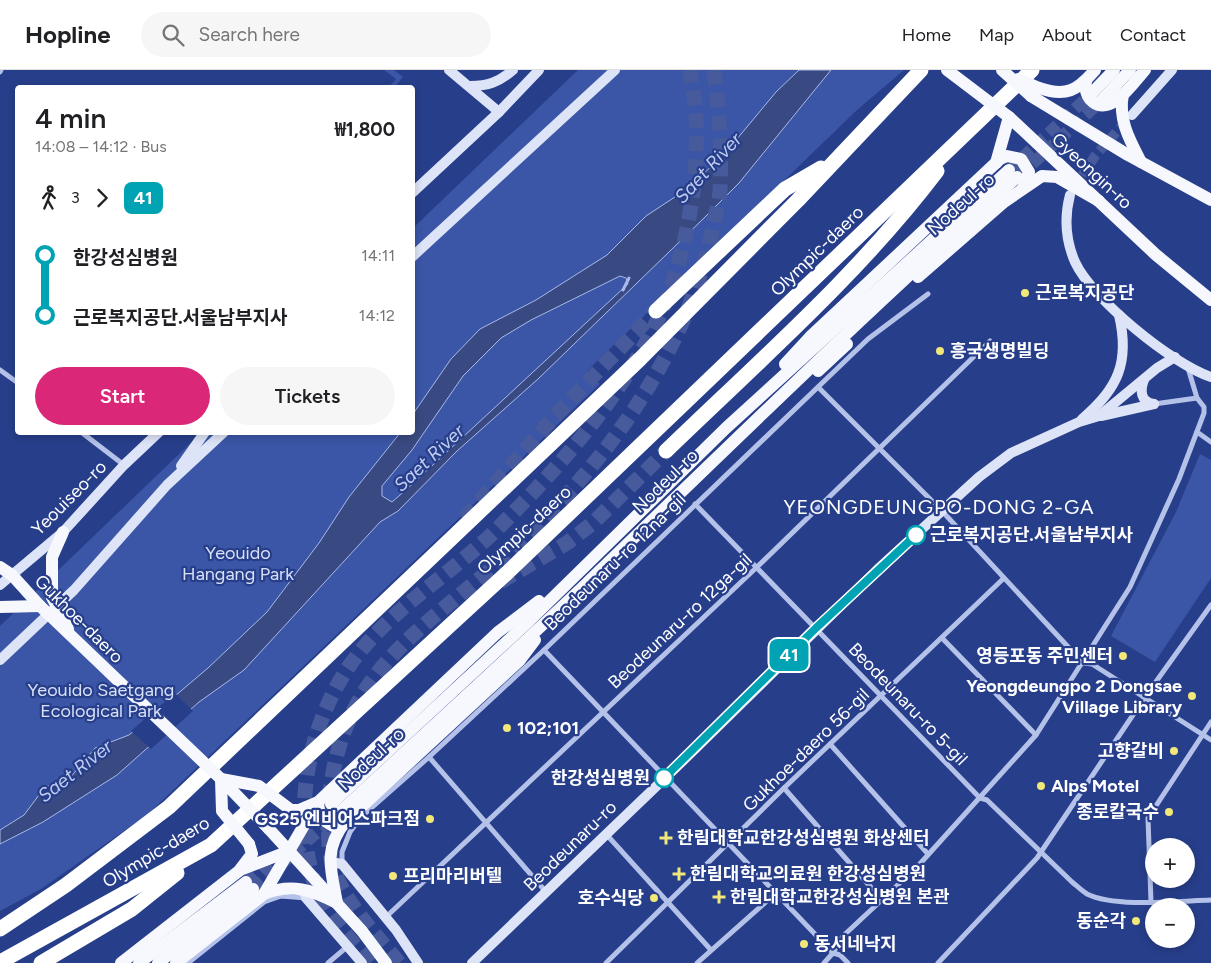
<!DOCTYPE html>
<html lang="en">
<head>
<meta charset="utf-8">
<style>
  body { margin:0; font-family:Figtree,"Noto Sans KR",sans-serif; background:#f6f6f6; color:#202124; height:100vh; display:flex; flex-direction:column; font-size:19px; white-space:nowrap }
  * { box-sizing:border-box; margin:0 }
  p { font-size:16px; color:#757577 }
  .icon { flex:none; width:28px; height:28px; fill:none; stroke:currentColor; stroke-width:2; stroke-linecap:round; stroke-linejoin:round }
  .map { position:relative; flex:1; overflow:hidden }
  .sheet { position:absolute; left:15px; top:15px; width:400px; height:350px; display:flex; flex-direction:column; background:#fff; border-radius:5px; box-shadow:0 2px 8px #0003 }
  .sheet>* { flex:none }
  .badge { padding:0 10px; border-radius:8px; font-size:18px; line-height:32px }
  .fabs { position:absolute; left:1145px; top:768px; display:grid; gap:10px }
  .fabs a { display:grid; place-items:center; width:50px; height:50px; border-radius:50%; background:#fff; box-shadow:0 2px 8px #0003; font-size:25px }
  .map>.badge { position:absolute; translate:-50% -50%; box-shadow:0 0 0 2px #fff }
  .legs { display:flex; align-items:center; gap:8px; height:55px; padding:0 20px; font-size:16px }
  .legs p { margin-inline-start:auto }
  .overview { display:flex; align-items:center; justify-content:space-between; height:85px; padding:0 20px }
  h1 { font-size:28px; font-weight:600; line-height:38px }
  .button { display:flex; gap:10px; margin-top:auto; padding:10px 20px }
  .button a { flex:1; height:58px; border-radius:30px; background:#db2777; color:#fff; font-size:20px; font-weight:600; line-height:58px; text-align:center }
  .button a+a { background:#f6f6f6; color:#202124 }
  ul { padding:0 20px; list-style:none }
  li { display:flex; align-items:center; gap:18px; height:60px; font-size:19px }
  li i { display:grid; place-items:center; width:8px; height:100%; margin:0 6px; background:currentColor }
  li i::after { content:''; width:12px; height:12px; margin:-6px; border:4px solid; border-radius:50%; background:#fff }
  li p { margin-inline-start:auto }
  li:first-child i { background:linear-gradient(#0000 50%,currentColor 0) }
  li:last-child i { background:linear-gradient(currentColor 50%,#0000 0) }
  header { display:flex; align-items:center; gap:30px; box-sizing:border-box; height:70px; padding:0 25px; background:#fff; border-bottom:1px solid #e0e0e0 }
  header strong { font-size:24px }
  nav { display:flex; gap:28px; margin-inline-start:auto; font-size:18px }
  .search { width:350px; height:45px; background:#f6f6f6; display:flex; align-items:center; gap:12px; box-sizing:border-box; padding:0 18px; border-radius:28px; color:#757577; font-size:19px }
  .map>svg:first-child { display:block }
</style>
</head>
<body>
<header>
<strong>Hopline</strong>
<div class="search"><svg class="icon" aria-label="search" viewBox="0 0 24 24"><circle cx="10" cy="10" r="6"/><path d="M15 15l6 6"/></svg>Search here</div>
<nav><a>Home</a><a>Map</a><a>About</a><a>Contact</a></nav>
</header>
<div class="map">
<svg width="1211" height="893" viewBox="0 0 1211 893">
  <rect width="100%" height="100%" fill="#273e8a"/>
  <g fill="#3b56a6">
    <polygon points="384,0 394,0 403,7 395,17 389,17 396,9"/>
    <polygon points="578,0 904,0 857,40 587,301 600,314 148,744 41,819 0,841 0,556 201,363 412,362 413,158"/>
    <polygon points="1200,384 1211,390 1211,508 1155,592 1111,566 1176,442"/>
  </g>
  <path fill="#394a82" stroke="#a9b9ea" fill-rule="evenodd" d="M799 0H831L739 113 703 149 538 309 457 381 398 441 380 452 244 600 199 632 117 705 43 752 0 774V760L24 745 45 717 70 708 95 678 129 665 208 598 267 542 319 473 349 427 400 363 412 362 413 344 451 289 480 259 536 230 607 185 646 146 684 121 722 87 776 22ZM620 206 626 208 628 214 408 418 392 432 382 426V416L412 380 463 306 501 268 531 250Z"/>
  <polygon fill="#273e8a" points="175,623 193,641 151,679 131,661"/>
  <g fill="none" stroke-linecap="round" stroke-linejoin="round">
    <polyline stroke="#a9b9ea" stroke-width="3" points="623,220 629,208"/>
    <polyline stroke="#475b9c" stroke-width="10" stroke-dasharray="10 5" stroke-linecap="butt" points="1074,118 1095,86 1128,49"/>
    <g stroke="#475b9c" stroke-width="12" stroke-dasharray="12 6" stroke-linecap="butt">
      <polyline points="1009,100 1092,23"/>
      <polyline points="1019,106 1101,31"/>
      <polyline points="246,812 272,788"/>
      <polyline points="253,819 340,742"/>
    </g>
    <g stroke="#475b9c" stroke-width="15" stroke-dasharray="15 8" stroke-linecap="butt">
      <polyline points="464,449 553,348 656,241"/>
      <polyline points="500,512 567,473 593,453 666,381"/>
      <path d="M370 893C351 870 330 848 317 821 313 814 312 804 310 796 293 723 314 636 363 578 400 534 451 503 493 463 549 408 603 348 642 280 682 211 699 126 696 47 695 31 692 15 690 0"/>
      <path d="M399 893C378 867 351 839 337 808 327 786 328 759 329 735 339 593 433 556 525 469 546 448 567 425 586 403 646 332 694 249 713 157 715 145 719 133 720 121 722 80 719 40 714 0"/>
    </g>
    <g stroke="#b4c1e9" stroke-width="5">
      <polyline points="0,2 1,0"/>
      <polyline points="1188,298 1197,328"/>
      <polyline points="0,300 18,313"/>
      <polyline points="819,318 942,441 1083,593 1092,594 1211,670"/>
      <polyline points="81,362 124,395"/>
      <polyline points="1197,362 1211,372"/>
      <path d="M695 434 980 728 987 730 1072 812C1077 816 1082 821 1087 824 1115 838 1179 831 1211 830"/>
      <polyline points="942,568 1036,665"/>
      <polyline points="544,580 833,883 840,885 848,893"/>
      <polyline points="830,674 928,784"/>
      <polyline points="429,687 546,822"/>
      <polyline points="784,718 882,830"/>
      <polyline points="606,764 711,880"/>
      <polyline points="342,794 342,782 350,762 360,748 429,687 544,580 868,269 928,224"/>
      <polyline points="1151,832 1148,748 1211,652"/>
      <polyline points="386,847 757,497 990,271"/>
      <polyline points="188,893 264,832 281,826 306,828"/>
      <polyline points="328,893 348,876"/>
      <polyline points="606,893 784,718 1004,508"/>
      <polyline points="697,893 776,823"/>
      <polyline points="824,893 833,883 842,867 918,796 1036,665 1130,517 1179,409 1204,343 1204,337 1197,328 1154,334"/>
      <polyline points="938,893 1037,788 1145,627 1211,535"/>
    </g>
    <g stroke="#dee4f8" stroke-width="10">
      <polyline points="449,0 499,42"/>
      <path d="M470 16C488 16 499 12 513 0"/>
      <polyline points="1132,45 1172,0"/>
      <polyline points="412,123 499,42 539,0"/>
      <path d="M1070 125C1064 148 1065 169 1075 192 1092 229 1172 294 1211 307"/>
      <polyline points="412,187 615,0"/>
      <path d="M1144 310C1140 320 1140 332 1154 334"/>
      <polyline points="1101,346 1154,334"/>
      <path d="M1082 349C1118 319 1130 292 1119 245"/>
      <polyline points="181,396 205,362"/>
      <polyline points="0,515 63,462 124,395 159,362"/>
      <polyline points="0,590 74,520 167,415 224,362"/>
      <polyline points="336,793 342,794 396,860 418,893"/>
      <polyline points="305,823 306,828 362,893"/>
      <polyline points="472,893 692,682 878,499 979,407 1011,383 1079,352 1099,346 1157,298 1175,287"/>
    </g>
    <g stroke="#f7f8fe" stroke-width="12">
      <path d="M1086 11C1085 19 1086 27 1093 32 1112 46 1133 13 1145 0"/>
      <path d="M1039 18C1066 27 1077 21 1095 0"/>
      <polyline points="1092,23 1114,0"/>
      <path d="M1123 24C1118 49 1129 69 1141 92"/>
      <polyline points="1031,26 1128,85 1211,130"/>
      <polyline points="1101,31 1130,0"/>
      <polyline points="996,93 1009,47 1155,184 1211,230"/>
      <polyline points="918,207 1004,132 1042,106 1057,107 1099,131"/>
      <polyline points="785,294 810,267 1000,89 1007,86 1021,89 1029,102 1023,118"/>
      <polyline points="818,301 847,274"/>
      <polyline points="0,497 12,505 40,536"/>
      <polyline points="52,527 52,487 63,462"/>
      <polyline points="0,537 40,536"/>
      <polyline points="318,732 320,748 333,756 345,752"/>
      <polyline points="331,734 528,552 726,358 1009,100"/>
      <polyline points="291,740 299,740 318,732 498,562 539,531"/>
      <path d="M340 742C422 666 505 591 586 514 728 377 869 239 1017 107"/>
      <polyline points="269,759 362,861 386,893"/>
      <polyline points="240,800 289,781"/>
      <polyline points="264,824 317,733"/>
      <path d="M337 833C331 800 323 780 345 752L520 590 535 570"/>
      <polyline points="121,893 239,801 252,784 249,774"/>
      <polyline points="139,893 246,812"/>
      <polyline points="158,893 253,819"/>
      <path d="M176 893 264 824C292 813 312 820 337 833"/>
    </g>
    <g stroke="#fff" stroke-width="15">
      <polyline points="656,241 785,119 821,98"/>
      <path d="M666 381C759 291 859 204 937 101"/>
      <polyline points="0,859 66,815 169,737 640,289 798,130 921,0"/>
      <polyline points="0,892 211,775 508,502 1032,0"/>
      <polyline points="41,893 132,839 177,803"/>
    </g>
    <g stroke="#f7f8fe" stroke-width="12">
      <polyline points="947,0 1009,47"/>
      <polyline points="1002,0 1031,26"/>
      <polyline points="1018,9 1039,18"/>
      <polyline points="52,527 68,559"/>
      <polyline points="40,536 221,709 269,759"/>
      <polyline points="221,709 259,716 291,740"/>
      <polyline points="221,709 222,741 249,774"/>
    </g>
  </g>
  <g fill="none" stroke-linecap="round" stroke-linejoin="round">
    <defs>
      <polyline id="line-1" points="664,708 816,558 916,465"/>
    </defs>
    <use href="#line-1" stroke="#fff" stroke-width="11"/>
    <use href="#line-1" stroke="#00a3b4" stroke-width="8"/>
  </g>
  <g fill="#f2e879" stroke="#273e8a" stroke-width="2">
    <circle cx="1025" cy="223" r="5"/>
    <circle cx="940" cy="281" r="5"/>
    <circle cx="1123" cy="586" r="5"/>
    <circle cx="1192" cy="626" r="5"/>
    <circle cx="507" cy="658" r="5"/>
    <circle cx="1174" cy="681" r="5"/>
    <circle cx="1041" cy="716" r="5"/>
    <circle cx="1169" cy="742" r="5"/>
    <circle cx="430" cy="749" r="5"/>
    <path d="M663.5 760.5h5v5h5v5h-5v5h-5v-5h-5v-5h5z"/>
    <path d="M676.5 796.5h5v5h5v5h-5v5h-5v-5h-5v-5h5z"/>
    <circle cx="393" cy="806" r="5"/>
    <path d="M716.5 819.5h5v5h5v5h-5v5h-5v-5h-5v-5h5z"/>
    <circle cx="654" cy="828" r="5"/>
    <circle cx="1136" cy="851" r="5"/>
    <circle cx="804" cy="874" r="5"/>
  </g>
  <g fill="#fff" stroke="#00a3b4" stroke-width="2.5">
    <circle cx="916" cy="465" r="9"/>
    <circle cx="664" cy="708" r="9"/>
  </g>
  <g text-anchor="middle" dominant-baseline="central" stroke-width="4.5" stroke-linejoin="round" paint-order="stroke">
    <g font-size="18" fill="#fff" stroke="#273e8a">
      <text transform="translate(1092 101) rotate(43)">Gyeongin-ro</text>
      <text transform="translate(961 134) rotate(-42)">Nodeul-ro</text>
      <text transform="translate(817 181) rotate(-44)">Olympic-daero</text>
      <text transform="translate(665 411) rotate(-44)">Nodeul-ro</text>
      <text transform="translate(69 428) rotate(-45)">Yeouiseo-ro</text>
      <text transform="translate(524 460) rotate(-43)">Olympic-daero</text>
      <text transform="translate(615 492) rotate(-44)">Beodeunaru-ro 12na-gil</text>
      <text transform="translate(79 549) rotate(45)">Gukhoe-daero</text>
      <text transform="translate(680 551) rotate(-43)">Beodeunaru-ro 12ga-gil</text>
      <text transform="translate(908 634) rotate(46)">Beodeunaru-ro 5-gil</text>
      <text transform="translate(806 680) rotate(-44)">Gukhoe-daero 56-gil</text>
      <text transform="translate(371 689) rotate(-43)">Nodeul-ro</text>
      <text transform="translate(570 776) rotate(-44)">Beodeunaru-ro</text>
      <text transform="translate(156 782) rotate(-31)">Olympic-daero</text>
    </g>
    <g font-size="18" font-weight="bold" fill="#fff" stroke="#273e8a" text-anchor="start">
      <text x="1035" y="223">근로복지공단</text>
      <text x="950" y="281">흥국생명빌딩</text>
      <text x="1113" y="586" text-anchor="end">영등포동 주민센터</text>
      <text x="1182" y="616" text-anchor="end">Yeongdeungpo 2 Dongsae<tspan x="1182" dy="21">Village Library</tspan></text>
      <text x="517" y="658">102;101</text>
      <text x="1164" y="681" text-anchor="end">고향갈비</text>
      <text x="1051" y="716">Alps Motel</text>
      <text x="1159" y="742" text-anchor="end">종로칼국수</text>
      <text x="420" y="749" text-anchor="end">GS25 엔비어스파크점</text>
      <text x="677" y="768">한림대학교한강성심병원 화상센터</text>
      <text x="690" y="804">한림대학교의료원 한강성심병원</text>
      <text x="403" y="806">프리마리버텔</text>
      <text x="730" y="827">한림대학교한강성심병원 본관</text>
      <text x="644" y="828" text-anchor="end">호수식당</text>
      <text x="1126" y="851" text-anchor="end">동순각</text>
      <text x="814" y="874">동서네낙지</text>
    </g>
    <g font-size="18" font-weight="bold" fill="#fff" stroke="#273e8a" text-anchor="start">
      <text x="930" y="465">근로복지공단.서울남부지사</text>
      <text x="650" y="708" text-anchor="end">한강성심병원</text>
    </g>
    <g font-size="18" fill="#d8e0f7" stroke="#273e8a">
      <text x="238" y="483">Yeouido<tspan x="238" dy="21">Hangang Park</tspan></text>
      <text x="101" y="620">Yeouido Saetgang<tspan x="101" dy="21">Ecological Park</tspan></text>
    </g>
    <g font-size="19" font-style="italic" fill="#c0ccf1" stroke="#273e8a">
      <text transform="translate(708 98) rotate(-47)">Saet River</text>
      <text transform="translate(429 388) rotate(-43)">Saet River</text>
      <text transform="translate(75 701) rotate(-38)">Saet River</text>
    </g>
    <g font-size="20" letter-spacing="1" fill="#fff" stroke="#273e8a">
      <text x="939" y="437">YEONGDEUNGPO-DONG 2-GA</text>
    </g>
  </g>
</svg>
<div class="fabs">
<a>+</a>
<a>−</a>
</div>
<b class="badge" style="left:789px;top:585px;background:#00a3b4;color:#fff">41</b>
<section class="sheet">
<div class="overview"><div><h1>4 min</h1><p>14:08 – 14:12 · Bus</p></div><b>₩1,800</b></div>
<div class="legs"><svg class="icon" aria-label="walk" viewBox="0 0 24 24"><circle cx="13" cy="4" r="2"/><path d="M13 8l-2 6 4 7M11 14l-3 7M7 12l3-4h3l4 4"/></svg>3<svg class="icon" aria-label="forward" viewBox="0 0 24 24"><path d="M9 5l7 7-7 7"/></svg><b class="badge" style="background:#00a3b4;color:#fff">41</b></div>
<ul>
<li><i style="color:#00a3b4"></i><b>한강성심병원</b><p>14:11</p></li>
<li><i style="color:#00a3b4"></i><b>근로복지공단.서울남부지사</b><p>14:12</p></li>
</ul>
<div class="button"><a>Start</a><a>Tickets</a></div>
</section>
</div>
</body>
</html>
